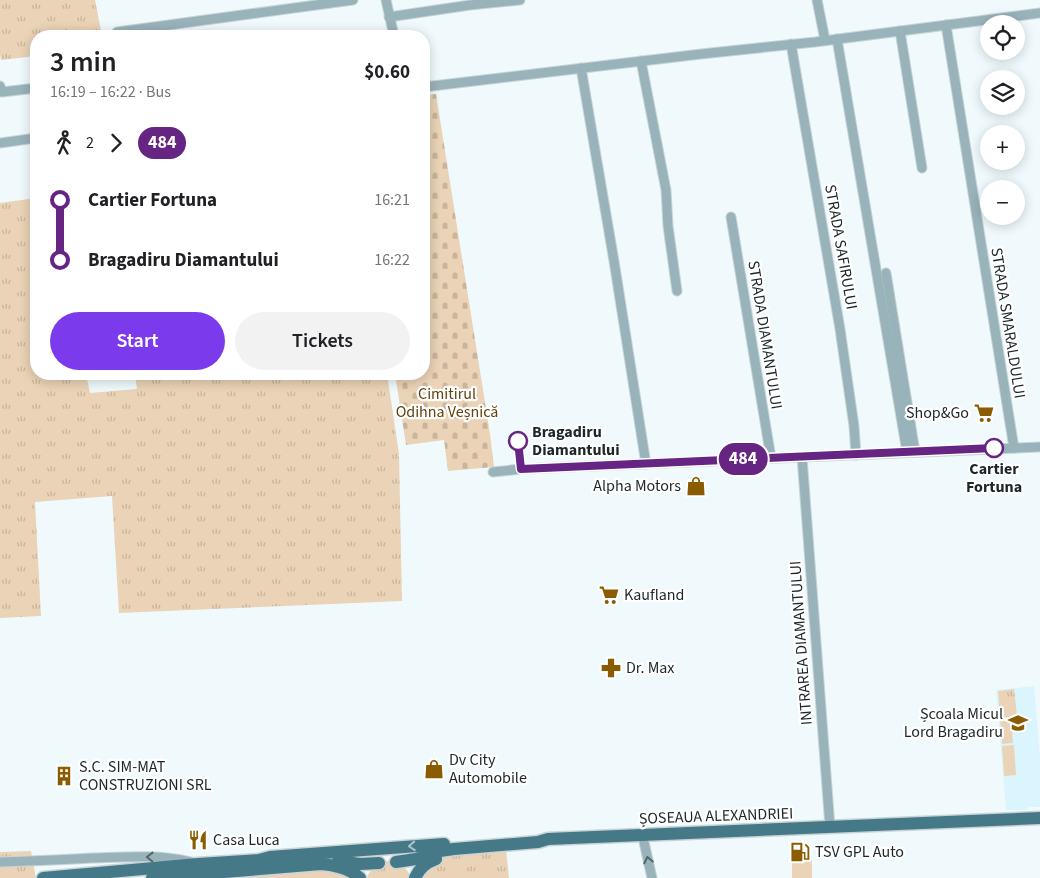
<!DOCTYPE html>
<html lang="en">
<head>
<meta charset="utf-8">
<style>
  body { margin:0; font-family:"Source Sans 3",sans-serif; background:#f2f2f2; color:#202124; height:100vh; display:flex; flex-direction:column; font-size:19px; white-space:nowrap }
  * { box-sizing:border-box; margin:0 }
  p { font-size:16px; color:#757577 }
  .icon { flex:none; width:28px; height:28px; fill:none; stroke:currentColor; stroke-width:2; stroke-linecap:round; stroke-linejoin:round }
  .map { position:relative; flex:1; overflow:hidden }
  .panel { position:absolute; left:30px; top:30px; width:400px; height:350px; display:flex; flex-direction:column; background:#fff; border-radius:20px; box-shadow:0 2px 12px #0003 }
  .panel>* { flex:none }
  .badge { padding:0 10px; border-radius:16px; font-size:18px; line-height:32px }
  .controls { position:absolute; left:980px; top:15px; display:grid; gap:10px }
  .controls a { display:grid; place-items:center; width:45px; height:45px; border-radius:50%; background:#fff; box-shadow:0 2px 12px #0003; font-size:25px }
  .map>.badge { position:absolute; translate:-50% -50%; box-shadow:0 0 0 2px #fff }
  .legs { display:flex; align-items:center; gap:8px; height:55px; padding:0 20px; font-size:16px }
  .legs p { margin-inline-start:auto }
  .summary { display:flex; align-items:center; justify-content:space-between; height:85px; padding:0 20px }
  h1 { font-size:28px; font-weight:600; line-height:38px }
  .button { display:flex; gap:10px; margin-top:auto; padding:10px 20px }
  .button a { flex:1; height:58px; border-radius:30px; background:#7c3aed; color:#fff; font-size:20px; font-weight:600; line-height:58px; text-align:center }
  .button a+a { background:#f2f2f2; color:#202124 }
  ul { padding:0 20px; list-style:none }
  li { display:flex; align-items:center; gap:18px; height:60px; font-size:19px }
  li i { display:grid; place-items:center; width:8px; height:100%; margin:0 6px; background:currentColor }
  li i::after { content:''; width:12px; height:12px; margin:-6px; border:4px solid; border-radius:50%; background:#fff }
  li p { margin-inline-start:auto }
  li:first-child i { background:linear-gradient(#0000 50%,currentColor 0) }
  li:last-child i { background:linear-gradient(currentColor 50%,#0000 0) }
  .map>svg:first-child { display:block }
</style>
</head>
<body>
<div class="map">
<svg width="1040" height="878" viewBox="0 0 1040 878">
  <defs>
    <pattern id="grass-tufts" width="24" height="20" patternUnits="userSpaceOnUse" patternTransform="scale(1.25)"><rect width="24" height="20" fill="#ead3b6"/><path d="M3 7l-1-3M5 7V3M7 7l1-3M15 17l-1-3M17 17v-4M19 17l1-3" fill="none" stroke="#c8b59c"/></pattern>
    <pattern id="cemetery-stones" width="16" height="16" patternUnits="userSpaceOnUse" patternTransform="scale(1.25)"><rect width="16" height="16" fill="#ead3b6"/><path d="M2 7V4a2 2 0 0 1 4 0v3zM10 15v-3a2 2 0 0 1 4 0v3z" fill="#c8b59c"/></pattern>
  </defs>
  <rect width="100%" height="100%" fill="#f0fafd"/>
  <polygon fill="#daf5fe" points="1034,686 1040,756 1040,807 1029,807 1026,810 1006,810 996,690"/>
  <g fill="url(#grass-tufts)">
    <polygon points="0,0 95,0 102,36 36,36 36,56 1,60 0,55"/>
    <polygon points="36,198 36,228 33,228 36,246 36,374 86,374 90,393 137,389 135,374 387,374 399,454 402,601 119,613 112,496 35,502 41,616 0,618 0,203"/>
    <polygon points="1014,689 1017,716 1000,718 998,691"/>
    <polygon points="506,850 509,878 415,878 436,859 452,856"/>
    <polygon points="31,851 36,878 0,878 0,852"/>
    <path d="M384 861C397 860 407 866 411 878H367C370 868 376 865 384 861Z"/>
    <polygon points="311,864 360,878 248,878 247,869"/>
  </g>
  <polygon fill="url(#cemetery-stones)" points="436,94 490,434 494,467 448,471 444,440 406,445 395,374 424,374 424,95"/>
  <g fill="#ead3b6">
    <polygon points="1011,718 1013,743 1002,744 1000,719"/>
    <polygon points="1014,745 1016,775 1004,776 1002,746"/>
    <polygon points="812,860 812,878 792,878 792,861"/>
  </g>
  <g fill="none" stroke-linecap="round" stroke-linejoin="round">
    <defs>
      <g id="street">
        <polyline points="386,0 394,36"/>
        <polyline points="817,0 825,40"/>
        <polyline points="389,17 470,5 520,0"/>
        <polyline points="946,25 1014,448"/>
        <polyline points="900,31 922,168"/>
        <polyline points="117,32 353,0"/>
        <polyline points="837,39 907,452"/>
        <polyline points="791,44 840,329 854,426 856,455"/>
        <polyline points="641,61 666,190 668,226 677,291"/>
        <polyline points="581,68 614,261 646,464"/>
        <polyline points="0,86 2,92 36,88"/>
        <polyline points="424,87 701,54 815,42 1040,13"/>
        <polyline points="0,143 36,138"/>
        <polyline points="731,217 771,458"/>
        <polyline points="886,273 915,452"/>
        <polyline points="802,457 830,827"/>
        <polyline points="493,472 521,469 1040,447"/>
        <polyline points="644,842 652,878"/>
        <path d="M0 862C31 861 61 860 92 858 124 857 159 854 191 862"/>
      </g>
      <g id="primary">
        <polyline points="338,861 360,864 379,863"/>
        <polyline points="396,862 416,859 440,851 454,849 538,842 548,839 1040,818"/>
        <polyline points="43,878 198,864 259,860 270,857 444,844"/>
        <path d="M152 878 321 864C335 865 349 868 360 878"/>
        <path d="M415 878C420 868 425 863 436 859"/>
      </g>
    </defs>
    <use href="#street" stroke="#cad4d7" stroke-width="11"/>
    <use href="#primary" stroke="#cad4d7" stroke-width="15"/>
    <use href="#street" stroke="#99b3bb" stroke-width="9"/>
    <use href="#primary" stroke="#467987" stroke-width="12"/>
  </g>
  <defs><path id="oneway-chevron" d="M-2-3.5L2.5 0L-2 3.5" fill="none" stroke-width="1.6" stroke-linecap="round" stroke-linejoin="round" transform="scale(1.25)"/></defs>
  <use stroke="#acc3c9" href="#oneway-chevron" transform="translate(412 846) rotate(176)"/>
  <g stroke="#55656b">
    <use href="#oneway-chevron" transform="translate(150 857) rotate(-179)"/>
    <use href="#oneway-chevron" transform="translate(648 860) rotate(-102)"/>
  </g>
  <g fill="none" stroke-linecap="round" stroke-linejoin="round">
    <defs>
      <polyline id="line-1" points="518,441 521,469 994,448"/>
    </defs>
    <use href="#line-1" stroke="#fff" stroke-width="11"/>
    <use href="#line-1" stroke="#662483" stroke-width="8"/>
  </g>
  <defs>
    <symbol id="supermarket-bare" viewBox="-9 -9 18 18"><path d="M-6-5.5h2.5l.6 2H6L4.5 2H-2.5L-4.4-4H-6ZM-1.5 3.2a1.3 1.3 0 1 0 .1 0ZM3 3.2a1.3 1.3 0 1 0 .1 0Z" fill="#8b5b02" stroke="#fff" stroke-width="2.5" paint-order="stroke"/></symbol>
    <symbol id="shop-bare" viewBox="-9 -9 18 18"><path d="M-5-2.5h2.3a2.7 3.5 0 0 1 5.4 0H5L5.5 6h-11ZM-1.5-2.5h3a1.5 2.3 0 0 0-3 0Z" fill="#8b5b02" stroke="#fff" stroke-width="2.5" paint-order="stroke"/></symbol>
    <symbol id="pharmacy-bare" viewBox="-9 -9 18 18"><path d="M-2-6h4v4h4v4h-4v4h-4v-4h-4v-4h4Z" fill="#8b5b02" stroke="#fff" stroke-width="2.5" paint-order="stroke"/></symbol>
    <symbol id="school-bare" viewBox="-9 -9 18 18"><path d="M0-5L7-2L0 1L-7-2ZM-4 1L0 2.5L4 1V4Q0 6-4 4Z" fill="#8b5b02" stroke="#fff" stroke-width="2.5" paint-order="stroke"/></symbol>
    <symbol id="building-bare" viewBox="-9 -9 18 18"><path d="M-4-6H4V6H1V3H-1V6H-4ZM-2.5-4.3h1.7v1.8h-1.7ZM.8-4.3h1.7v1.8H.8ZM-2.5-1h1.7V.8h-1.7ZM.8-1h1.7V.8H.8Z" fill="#8b5b02" stroke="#fff" stroke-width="2.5" paint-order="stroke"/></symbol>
    <symbol id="restaurant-bare" viewBox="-9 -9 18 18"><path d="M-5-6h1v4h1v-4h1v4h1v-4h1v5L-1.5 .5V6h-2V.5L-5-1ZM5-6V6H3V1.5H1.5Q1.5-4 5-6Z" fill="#8b5b02" stroke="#fff" stroke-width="2.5" paint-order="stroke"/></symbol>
    <symbol id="fuel-bare" viewBox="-9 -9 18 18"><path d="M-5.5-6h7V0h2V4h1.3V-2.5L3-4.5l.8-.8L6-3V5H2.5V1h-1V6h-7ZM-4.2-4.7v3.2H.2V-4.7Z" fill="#8b5b02" stroke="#fff" stroke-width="2.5" paint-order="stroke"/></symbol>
  </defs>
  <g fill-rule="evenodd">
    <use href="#supermarket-bare" x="970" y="399" width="28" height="28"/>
    <use href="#shop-bare" x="682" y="472" width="28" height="28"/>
    <use href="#supermarket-bare" x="595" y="581" width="28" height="28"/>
    <use href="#pharmacy-bare" x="597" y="654" width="28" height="28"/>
    <use href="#school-bare" x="1004" y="709" width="28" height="28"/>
    <use href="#shop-bare" x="420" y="755" width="28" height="28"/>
    <use href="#building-bare" x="50" y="762" width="28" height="28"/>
    <use href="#restaurant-bare" x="184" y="826" width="28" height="28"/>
    <use href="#fuel-bare" x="786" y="838" width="28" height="28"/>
  </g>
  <g fill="#fff" stroke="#662483" stroke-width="2.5">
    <circle cx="518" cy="441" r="9"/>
    <circle cx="994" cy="448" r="9"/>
  </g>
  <g text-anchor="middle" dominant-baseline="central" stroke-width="4.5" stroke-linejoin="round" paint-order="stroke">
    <g font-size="16" fill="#1d2629" stroke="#fff">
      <text transform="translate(841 247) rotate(80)">STRADA SAFIRULUI</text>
      <text transform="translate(1008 323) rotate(81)">STRADA SMARALDULUI</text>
      <text transform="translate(765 335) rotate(81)">STRADA DIAMANTULUI</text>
      <text transform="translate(801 643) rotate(-94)">INTRAREA DIAMANTULUI</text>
      <text transform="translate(716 816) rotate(-2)">ȘOSEAUA ALEXANDRIEI</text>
    </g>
    <g font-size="16" fill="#62410c" stroke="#fff">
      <text x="447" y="394">Cimitirul<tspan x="447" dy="18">Odihna Veșnică</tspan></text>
    </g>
    <g font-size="16" fill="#1d2629" stroke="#fff" text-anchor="start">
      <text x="969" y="413" text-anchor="end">Shop&amp;Go</text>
      <text x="681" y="486" text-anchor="end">Alpha Motors</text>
      <text x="624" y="595">Kaufland</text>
      <text x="626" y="668">Dr. Max</text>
      <text x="1003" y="714" text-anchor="end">Școala Micul<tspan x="1003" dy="18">Lord Bragadiru</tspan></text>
      <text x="449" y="760">Dv City<tspan x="449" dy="18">Automobile</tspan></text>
      <text x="79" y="767">S.C. SIM-MAT<tspan x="79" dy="18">CONSTRUZIONI SRL</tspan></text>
      <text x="213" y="840">Casa Luca</text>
      <text x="815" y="852">TSV GPL Auto</text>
    </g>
    <g font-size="16" font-weight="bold" fill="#1d2629" stroke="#fff" text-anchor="start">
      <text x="532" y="432">Bragadiru<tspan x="532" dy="18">Diamantului</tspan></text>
      <text x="994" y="469" text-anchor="middle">Cartier<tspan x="994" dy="18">Fortuna</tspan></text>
    </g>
  </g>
</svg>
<div class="controls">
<a><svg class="icon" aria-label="locate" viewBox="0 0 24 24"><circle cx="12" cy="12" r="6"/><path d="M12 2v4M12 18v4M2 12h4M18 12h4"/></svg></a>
<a><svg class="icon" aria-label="layers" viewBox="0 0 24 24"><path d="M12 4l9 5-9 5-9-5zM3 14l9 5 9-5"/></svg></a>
<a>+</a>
<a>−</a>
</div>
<b class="badge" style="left:743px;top:459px;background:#662483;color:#fff">484</b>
<section class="panel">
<div class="summary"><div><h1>3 min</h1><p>16:19 – 16:22 · Bus</p></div><b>$0.60</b></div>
<div class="legs"><svg class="icon" aria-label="walk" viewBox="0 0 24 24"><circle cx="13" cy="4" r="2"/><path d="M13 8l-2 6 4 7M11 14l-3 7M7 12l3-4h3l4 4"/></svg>2<svg class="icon" aria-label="forward" viewBox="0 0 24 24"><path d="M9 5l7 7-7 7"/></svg><b class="badge" style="background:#662483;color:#fff">484</b></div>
<ul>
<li><i style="color:#662483"></i><b>Cartier Fortuna</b><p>16:21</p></li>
<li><i style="color:#662483"></i><b>Bragadiru Diamantului</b><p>16:22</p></li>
</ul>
<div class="button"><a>Start</a><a>Tickets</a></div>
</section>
</div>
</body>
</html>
